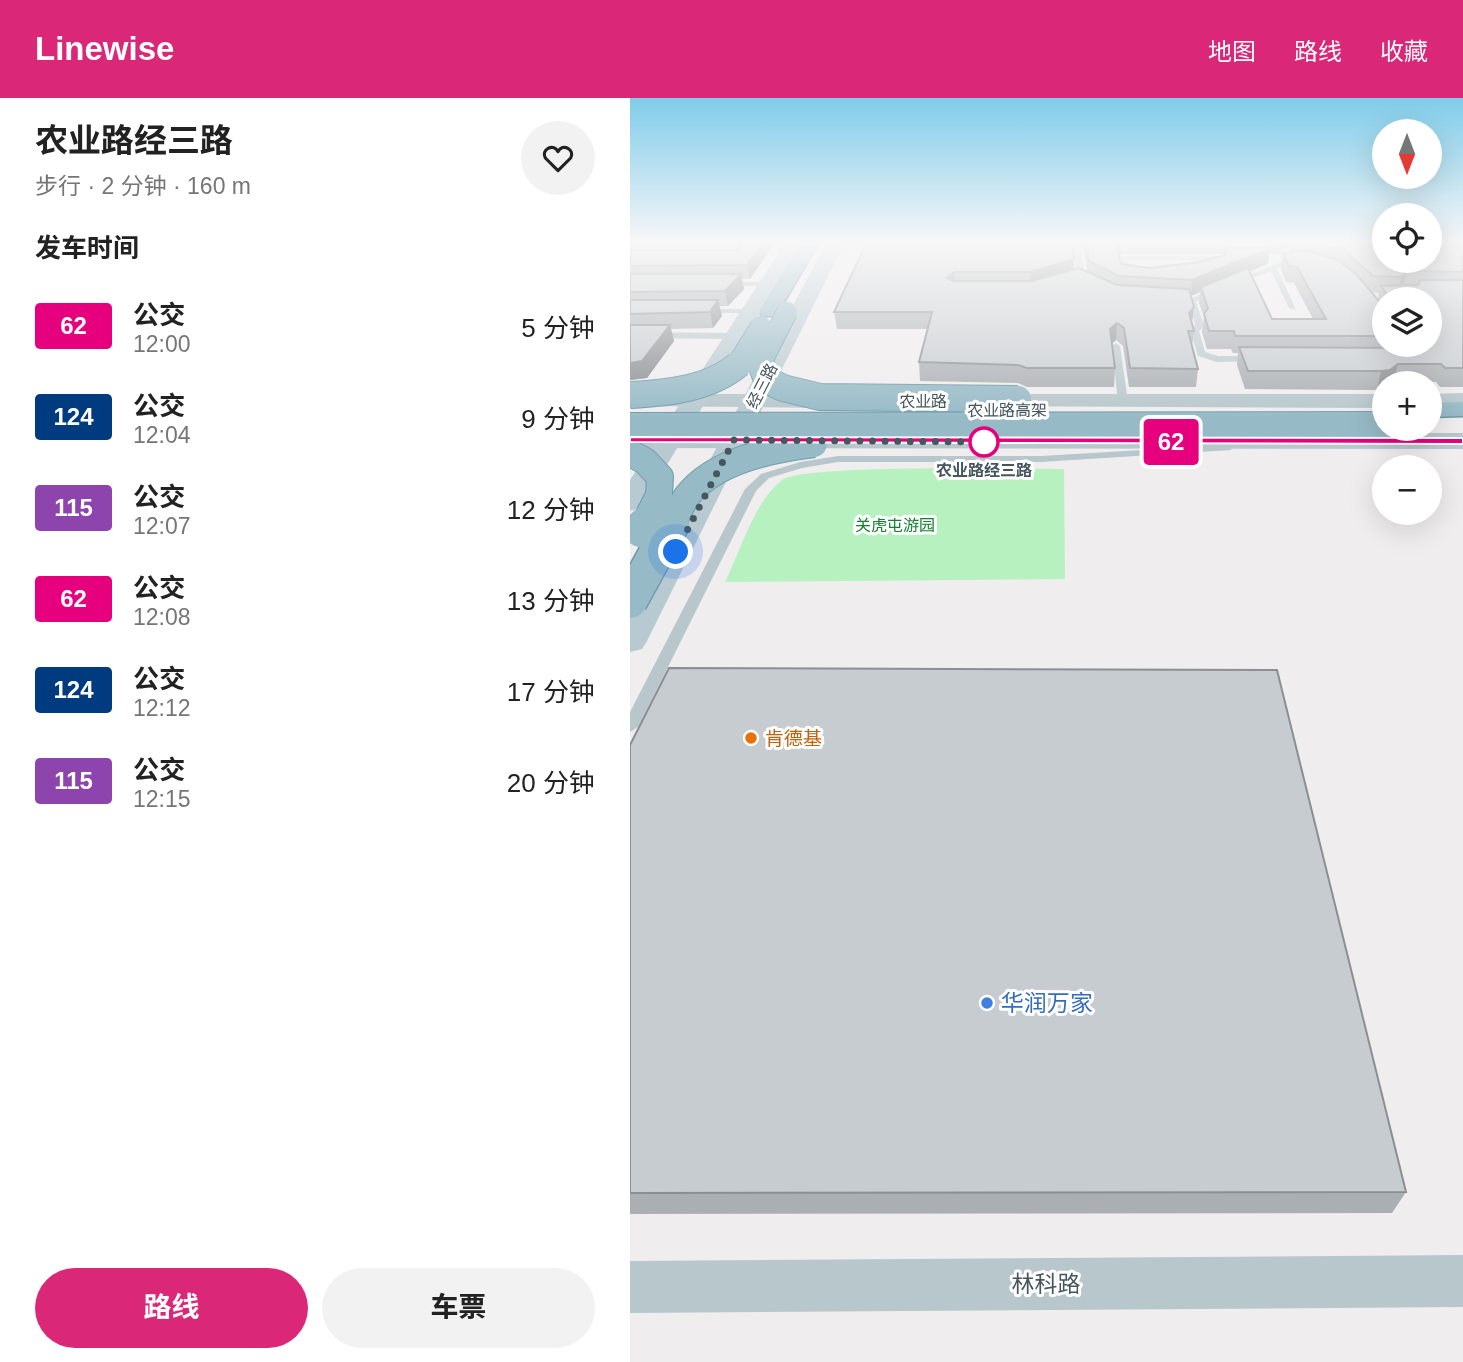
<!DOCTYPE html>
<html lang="zh">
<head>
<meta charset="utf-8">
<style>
  body { margin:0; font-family:Arial,"Noto Sans SC",sans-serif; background:#f2f2f2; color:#222; height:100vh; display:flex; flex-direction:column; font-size:26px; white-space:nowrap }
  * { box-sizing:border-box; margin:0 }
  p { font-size:23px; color:#767676 }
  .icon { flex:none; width:38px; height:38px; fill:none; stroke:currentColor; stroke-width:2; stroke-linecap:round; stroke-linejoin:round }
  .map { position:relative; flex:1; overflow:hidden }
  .drawer { display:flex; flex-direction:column; background:#fff; width:630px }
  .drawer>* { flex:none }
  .badge { padding:0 14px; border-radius:5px; font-size:24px; line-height:46px }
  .needle { width:46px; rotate:180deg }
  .tools { position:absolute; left:742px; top:21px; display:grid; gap:14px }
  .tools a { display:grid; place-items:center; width:70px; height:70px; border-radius:50%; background:#fff; box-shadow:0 7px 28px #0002; font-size:35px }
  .you { position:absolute; width:35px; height:35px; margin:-18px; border:5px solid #fff; border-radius:50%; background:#1a73e8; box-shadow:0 0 0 10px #1a73e833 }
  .map>.badge { position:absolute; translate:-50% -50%; box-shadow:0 0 0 4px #fff }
  h2 { padding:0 35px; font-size:26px; line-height:63px }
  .round { display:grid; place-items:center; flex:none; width:74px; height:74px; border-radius:37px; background:#f2f2f2 }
  .summary { display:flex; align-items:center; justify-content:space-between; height:119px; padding:0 35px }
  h1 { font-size:33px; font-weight:700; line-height:52px }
  .cta { display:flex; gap:14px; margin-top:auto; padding:14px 35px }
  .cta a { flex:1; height:80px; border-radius:42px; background:#db2777; color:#fff; font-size:28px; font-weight:700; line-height:80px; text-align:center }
  .cta a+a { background:#f2f2f2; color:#222 }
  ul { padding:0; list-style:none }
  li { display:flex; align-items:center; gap:21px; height:91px; padding:0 35px }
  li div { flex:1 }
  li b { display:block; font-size:26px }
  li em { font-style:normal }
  li .badge { min-width:77px; font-weight:700; text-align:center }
  header { display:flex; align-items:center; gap:42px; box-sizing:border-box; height:98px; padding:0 35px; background:#db2777; color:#fff }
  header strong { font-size:33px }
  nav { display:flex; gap:38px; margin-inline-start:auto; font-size:24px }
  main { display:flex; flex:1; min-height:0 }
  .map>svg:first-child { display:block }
</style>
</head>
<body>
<header>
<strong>Linewise</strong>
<nav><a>地图</a><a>路线</a><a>收藏</a></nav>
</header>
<main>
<section class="drawer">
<div class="summary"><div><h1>农业路经三路</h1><p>步行 · 2 分钟 · 160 m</p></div><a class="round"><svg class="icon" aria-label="heart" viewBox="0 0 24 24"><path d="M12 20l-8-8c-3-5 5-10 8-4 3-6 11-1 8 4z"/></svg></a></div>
<h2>发车时间</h2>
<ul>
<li><span class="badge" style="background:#e6007e;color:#fff">62</span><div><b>公交</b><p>12:00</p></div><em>5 分钟</em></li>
<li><span class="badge" style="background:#003b80;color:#fff">124</span><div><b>公交</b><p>12:04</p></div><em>9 分钟</em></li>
<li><span class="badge" style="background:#8e44ad;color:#fff">115</span><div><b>公交</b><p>12:07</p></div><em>12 分钟</em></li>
<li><span class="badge" style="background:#e6007e;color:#fff">62</span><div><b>公交</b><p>12:08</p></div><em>13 分钟</em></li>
<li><span class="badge" style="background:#003b80;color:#fff">124</span><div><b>公交</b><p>12:12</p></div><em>17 分钟</em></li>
<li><span class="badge" style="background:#8e44ad;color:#fff">115</span><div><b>公交</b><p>12:15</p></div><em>20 分钟</em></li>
</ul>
<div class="cta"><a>路线</a><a>车票</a></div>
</section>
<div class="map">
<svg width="833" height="1264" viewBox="0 0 833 1264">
  <rect width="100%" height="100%" fill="#f0edee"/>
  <path fill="#b8f1c0" d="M434 371 435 481 95 484C111 452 124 404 152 382 173 366 393 371 434 371Z"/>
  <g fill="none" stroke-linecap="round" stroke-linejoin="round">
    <defs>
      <g id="trunk">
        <polygon points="171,144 189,144 146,218 132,218 129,214"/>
        <polygon points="833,304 833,318 800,319 800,305"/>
      </g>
    </defs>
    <use href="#trunk" stroke="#6d9aab" stroke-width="3"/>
    <g fill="#b8c7cb" fill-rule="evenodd">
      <polygon points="447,145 480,147 451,149 454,178 461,184 461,188 455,188 446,179 443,147"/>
      <polygon points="489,158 601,158 605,160 601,162 496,162 499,177 507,180 503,182 491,178"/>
      <polygon points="661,160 664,164 647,170 666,212 659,210 641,173 566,204 574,228 569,233 575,254 588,258 627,258 630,259 630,263 587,264 568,258 560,232 565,227 559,201"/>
      <polygon points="89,184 138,184 142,186 138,188 92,188"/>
      <polygon points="68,211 121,211 125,213 121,215 71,215 67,213"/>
      <polygon points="0,234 105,235 109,238 105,241 0,240"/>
      <polygon points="486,245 490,248 498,304 493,307 488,304 482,248"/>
      <polygon points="597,347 601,348 601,352 411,364 208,364 172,370 139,380 126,393 8,629 0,634 0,614 115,391 131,376 170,364 208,358 411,358"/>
    </g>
    <polygon fill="#b8c7cb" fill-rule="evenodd" points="833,1157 833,1209 0,1215 0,1163"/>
    <g fill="#b8c7cb" fill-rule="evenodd">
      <polygon points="833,295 833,309 800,310 800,296"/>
      <polygon points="25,296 203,296 212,298 215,303 212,308 203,310 16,308 13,303 16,298"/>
      <polygon points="347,296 754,296 754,310 338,308 335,303 338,298"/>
      <polygon points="0,334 833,335 833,351 0,350"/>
    </g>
    <g fill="#b8cad1" fill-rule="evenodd">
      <polygon points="156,144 174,144 14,404 10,410 0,413 0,382"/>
      <polygon points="197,144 215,144 17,543 12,551 0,554 0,511"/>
    </g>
    <use href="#trunk" fill="#96bac6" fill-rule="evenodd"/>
    <defs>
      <g id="trunk-bridge-far2">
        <polyline points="107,267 131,228"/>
        <polyline points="130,267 157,214"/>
      </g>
      <g id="trunk-bridge-far1">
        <polyline points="131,266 137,282 153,290 190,299 388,301"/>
        <path d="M0 297C37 295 80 291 109 266"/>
        <polyline points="0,328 754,327"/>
        <polyline points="0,355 15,363 30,379 29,397 14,427"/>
        <path d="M41 427C47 418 51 407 57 398 85 362 142 351 184 346"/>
      </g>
      <g id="trunk-bridge">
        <polyline points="11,432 15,426"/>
        <polyline points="0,503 42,426"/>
      </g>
    </defs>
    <use href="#trunk-bridge-far2" stroke="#6d9aab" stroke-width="22" stroke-linecap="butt"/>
    <use href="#trunk-bridge-far1" stroke="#6d9aab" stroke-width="28" stroke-linecap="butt"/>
    <use href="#trunk-bridge" stroke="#6d9aab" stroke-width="37" stroke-linecap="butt"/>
    <use href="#trunk-bridge-far2" stroke="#96bac6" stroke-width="20"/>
    <use href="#trunk-bridge-far1" stroke="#96bac6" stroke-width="26"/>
    <use href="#trunk-bridge" stroke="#96bac6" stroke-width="34"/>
  </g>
  <g fill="#abafb3" fill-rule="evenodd">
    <polygon points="0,144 145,144 120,181 112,181 114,191 98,208 89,208 92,218 83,230 41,231 44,243 17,280 0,282"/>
    <path d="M237 144 444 161 443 171 457 174 454 152V144H833V289H810L806 284H763L762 285H754L747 292 615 291 607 267 608 255H603L601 251H577L572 234 574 219 569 205 570 194 561 198 562 226 564 233 562 248 568 271 566 289H499L493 248 486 242 482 246 485 270 484 289H397L388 285 290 283 289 264 297 231H207L204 214ZM657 149 661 154 653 156 651 172 656 184 664 185 683 221H642L619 173 638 166 639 156H651V151ZM491 156H595L569 164 519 170 491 166 489 157ZM742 194 749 195 748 201ZM754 201H760L800 247H775L777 249H770V247H754Z"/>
    <polygon points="0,647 776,1094 762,1115 0,1116"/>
  </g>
  <g fill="#8b8f92">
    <polygon points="133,144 145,144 120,181 117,167"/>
    <polygon points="487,144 491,144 491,156 485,161 486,145"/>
    <polygon points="652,144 657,144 657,149 651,151"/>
    <polygon points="640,150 638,166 573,193 571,189 570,194 561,198 562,182"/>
    <polygon points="444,161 443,177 401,190 400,174"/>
    <polygon points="777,173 773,189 767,195 771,179"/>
    <polygon points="324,174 325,190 317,180"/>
    <polygon points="111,176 114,191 98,208 95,193"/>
    <polygon points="88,202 92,218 83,230 80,214"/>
    <polygon points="564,209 562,226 559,215"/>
    <polygon points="487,225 486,242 479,248 480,231"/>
    <polygon points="40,227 44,243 17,280 0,282 0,265"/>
    <polygon points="768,266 763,284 762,285 754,285 754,291 747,292 751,273"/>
  </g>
  <g fill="#c7ccd0" stroke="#8b8f92" stroke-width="2">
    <polygon points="112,144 133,144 117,167 0,168 0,152 107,152 113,145"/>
    <polygon points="237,144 442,144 444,161 400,174 324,174 317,180 324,183 401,183 449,170 487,187 559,191 564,209 559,215 564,233 558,233 568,271 500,270 494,230 487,225 480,231 485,270 397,270 388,267 289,264 302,214 204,214"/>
    <polygon points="456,144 487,144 486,145 491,166 519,170 569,164 595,157 596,150 640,150 562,182 489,178 459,163"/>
    <polygon points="683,144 754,144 754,163 800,163 800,144 833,144 833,174 777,173 771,179 743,178 714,152 697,146"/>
    <polygon points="675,152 708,162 727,177 754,209 754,238 605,238 604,233 579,233 574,216 578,210 571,189 618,170 642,221 696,221 667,169 659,168 653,156"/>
    <polygon points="0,176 111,176 95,193 0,194"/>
    <polygon points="790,182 833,182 833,270 815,270 811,266 768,266 760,272 751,273 618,273 609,249 784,250 788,247 800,247 800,201 760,201 751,188 788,187"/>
    <polygon points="0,202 88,202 80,214 0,216"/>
    <polygon points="0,227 40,227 12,263 0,265"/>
    <polygon points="39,570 647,572 776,1094 0,1095 0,647"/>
  </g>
  <linearGradient id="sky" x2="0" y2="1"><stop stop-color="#7fcce9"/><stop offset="0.45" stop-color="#f8f7f7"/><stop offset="1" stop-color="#f8f7f7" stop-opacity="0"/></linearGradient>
  <rect width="833" height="321" fill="url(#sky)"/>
  <polygon fill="#e6007e" stroke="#fff" stroke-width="2" points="0,339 833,340 833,346 0,344"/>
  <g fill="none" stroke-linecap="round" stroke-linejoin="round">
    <polyline stroke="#45565c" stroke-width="7" stroke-dasharray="0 12.6" points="46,454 104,342 354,344"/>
  </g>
  <circle fill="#fff" stroke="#e6007e" stroke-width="3.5" cx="354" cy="344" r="14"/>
  <circle fill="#e8710a" stroke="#fff" stroke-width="2.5" cx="121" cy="640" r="7"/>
  <circle fill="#3f7fe0" stroke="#fff" stroke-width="2.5" cx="357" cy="905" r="7"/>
  <g text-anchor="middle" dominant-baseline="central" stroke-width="6" stroke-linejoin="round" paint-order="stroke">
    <g font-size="16" fill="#45565c" stroke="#fff">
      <text transform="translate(132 288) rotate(-63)">经三路</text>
      <text x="293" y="303">农业路</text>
      <text x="377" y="312">农业路高架</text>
    </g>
    <g font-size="16" font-weight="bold" fill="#45565c" stroke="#fff">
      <text x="354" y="372">农业路经三路</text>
    </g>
    <g font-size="16" fill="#12802d" stroke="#fff">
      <text x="265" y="427">关虎屯游园</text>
    </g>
    <g font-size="19" fill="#c56008" stroke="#fff" text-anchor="start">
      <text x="135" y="640">肯德基</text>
    </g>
    <g font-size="23" fill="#366cbe" stroke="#fff" text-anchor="start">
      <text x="371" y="905">华润万家</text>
    </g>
    <g font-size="23" fill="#45565c" stroke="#fff">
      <text x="416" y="1186">林科路</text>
    </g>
  </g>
</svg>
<div class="tools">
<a><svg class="needle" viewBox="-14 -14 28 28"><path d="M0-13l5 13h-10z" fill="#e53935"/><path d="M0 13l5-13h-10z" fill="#767676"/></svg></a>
<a><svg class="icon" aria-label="locate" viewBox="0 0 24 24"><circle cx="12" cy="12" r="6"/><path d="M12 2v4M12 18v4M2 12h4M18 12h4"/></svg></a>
<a><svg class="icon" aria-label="layers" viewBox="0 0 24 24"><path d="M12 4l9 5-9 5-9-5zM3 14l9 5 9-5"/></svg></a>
<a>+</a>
<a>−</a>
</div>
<div class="you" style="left:46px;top:454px"></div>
<b class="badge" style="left:541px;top:344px;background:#e6007e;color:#fff">62</b>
</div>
</main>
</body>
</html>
